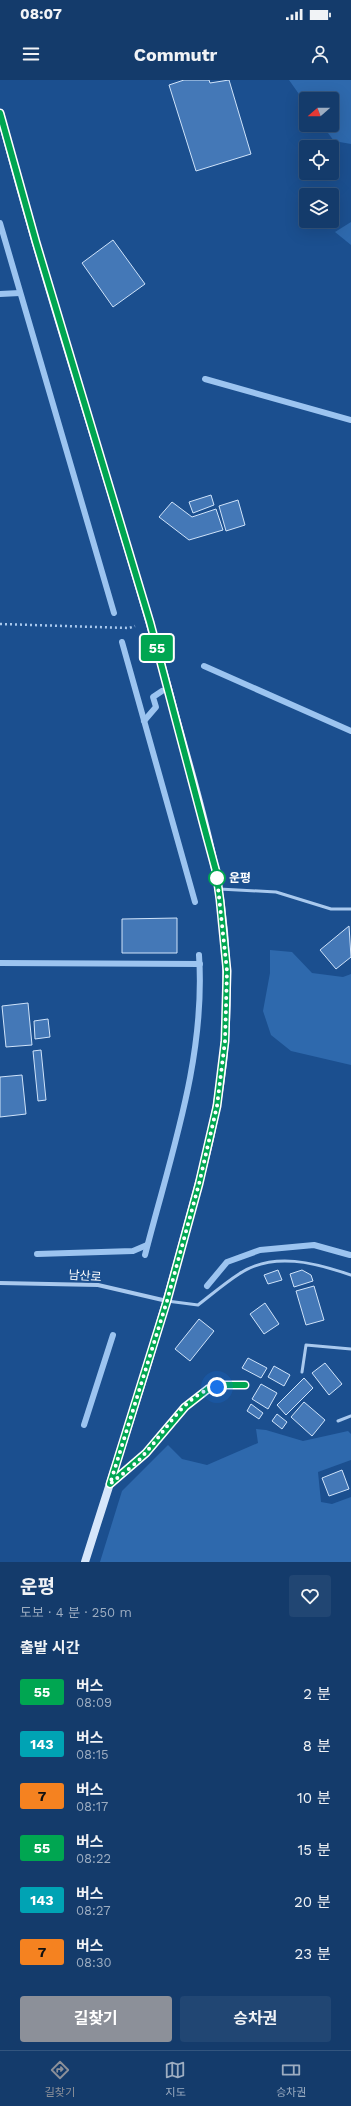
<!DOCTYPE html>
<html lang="ko">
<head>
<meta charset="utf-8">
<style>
  body { margin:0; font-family:"Work Sans","Noto Sans KR",sans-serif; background:#214673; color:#f1f3f6; height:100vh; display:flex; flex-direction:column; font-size:15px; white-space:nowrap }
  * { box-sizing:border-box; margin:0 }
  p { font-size:13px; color:#9dadc1 }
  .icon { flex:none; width:22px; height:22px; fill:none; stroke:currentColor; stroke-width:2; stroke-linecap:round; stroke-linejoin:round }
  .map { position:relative; height:1482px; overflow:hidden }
  .panel { display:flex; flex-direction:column; background:#143b6b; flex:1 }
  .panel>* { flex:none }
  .badge { padding:0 8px; border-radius:3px; font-size:14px; line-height:26px }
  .needle { width:26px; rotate:250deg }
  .buttons { position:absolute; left:299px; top:12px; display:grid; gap:8px }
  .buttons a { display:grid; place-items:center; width:40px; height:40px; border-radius:4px; background:#143b6b; box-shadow:0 4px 16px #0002,0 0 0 1px #33557e; font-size:20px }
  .you { position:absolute; width:20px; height:20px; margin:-10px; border:3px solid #fff; border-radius:50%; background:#1a73e8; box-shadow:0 0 0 6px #1a73e833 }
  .map>.badge { position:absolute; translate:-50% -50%; box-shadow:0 0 0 2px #fff }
  h2 { padding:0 20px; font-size:15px; line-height:36px }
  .round { display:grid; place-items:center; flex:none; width:42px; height:42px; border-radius:4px; background:#214673 }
  .summary { display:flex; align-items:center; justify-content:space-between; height:68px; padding:0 20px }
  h1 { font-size:19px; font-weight:700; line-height:30px }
  .button { display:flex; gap:8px; margin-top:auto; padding:8px 20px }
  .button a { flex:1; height:46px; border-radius:4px; background:#8c9099; color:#fff; font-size:16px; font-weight:700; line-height:46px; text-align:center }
  .button a+a { background:#214673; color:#f1f3f6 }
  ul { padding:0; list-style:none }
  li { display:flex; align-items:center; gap:12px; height:52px; padding:0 20px }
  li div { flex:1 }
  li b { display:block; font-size:15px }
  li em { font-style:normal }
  li .badge { min-width:44px; font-weight:700; text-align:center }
  .status { display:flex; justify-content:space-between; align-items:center; height:28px; padding:0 20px; background:#143b6b; direction:ltr }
  .status svg { height:11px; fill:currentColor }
  header { display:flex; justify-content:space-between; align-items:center; height:52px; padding:0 20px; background:#143b6b; font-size:18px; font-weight:700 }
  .dock { display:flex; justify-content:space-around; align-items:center; height:56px; border-top:1px solid #33557e; background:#143b6b; font-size:11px; color:#9dadc1 }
  .dock a { display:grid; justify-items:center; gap:2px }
  .dock .active { color:#8c9099 }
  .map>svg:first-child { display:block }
</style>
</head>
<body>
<div class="status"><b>08:07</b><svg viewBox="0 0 49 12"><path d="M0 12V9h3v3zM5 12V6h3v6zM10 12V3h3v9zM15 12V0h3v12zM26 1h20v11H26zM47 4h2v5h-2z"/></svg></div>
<header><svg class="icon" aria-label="menu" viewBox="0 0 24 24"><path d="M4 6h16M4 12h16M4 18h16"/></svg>Commutr<svg class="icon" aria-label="person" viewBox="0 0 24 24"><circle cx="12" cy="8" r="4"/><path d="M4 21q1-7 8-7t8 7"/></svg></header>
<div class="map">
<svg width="351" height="1482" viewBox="0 0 351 1482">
  <rect width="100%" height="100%" fill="#1b4f8f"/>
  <g fill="#2e69ad">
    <polygon points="289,0 351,0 351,64 334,61 322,45 332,45 332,19 306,19 306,24"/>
    <polygon points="351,142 351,165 335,152"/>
    <polygon points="270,870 292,872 312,893 343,897 351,894 351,985 291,971 271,955 263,931 270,893"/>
    <polygon points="256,1349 266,1350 303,1361 348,1351 351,1354 351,1380 318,1392 321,1422 332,1424 351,1417 351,1482 100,1482 122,1411 168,1365 182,1379 207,1385 258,1363"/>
  </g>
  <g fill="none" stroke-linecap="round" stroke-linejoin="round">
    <g stroke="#9cc4f0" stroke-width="6">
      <polyline points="0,143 114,533"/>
      <polyline points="0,214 20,213"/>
      <polyline points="205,299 351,340"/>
      <polyline points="122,562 195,822"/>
      <polyline points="204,586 351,651"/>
      <polyline points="144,641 156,627 153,617 162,611"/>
      <polyline points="0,883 200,884"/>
      <polyline points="37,1174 133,1171 147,1165"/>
      <path d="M145 1175C170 1077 206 978 199 875"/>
      <polyline points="207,1206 227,1182 260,1170 314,1165 350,1175"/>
      <polyline points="84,1345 113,1255"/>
    </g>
  </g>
  <g fill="#4478b7" stroke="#cfe3fa">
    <polygon points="184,0 209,0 210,3 229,0 251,74 196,91 169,5"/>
    <polygon points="113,160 145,204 113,227 82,183"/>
    <polygon points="211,415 214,425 193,433 189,422"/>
    <polygon points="238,420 245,445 226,451 219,426"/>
    <polygon points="172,422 192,437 216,429 223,450 189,460 159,437"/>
    <polygon points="177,838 177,873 122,873 122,839"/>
    <polygon points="349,846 351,877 336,889 320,870"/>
    <polygon points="28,923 32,965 6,967 2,926"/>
    <polygon points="48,939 50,957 35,959 34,941"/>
    <polygon points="41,970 46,1020 38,1021 33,971"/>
    <polygon points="22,995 26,1034 0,1037 0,997"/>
    <polygon points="278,1190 282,1200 268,1204 264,1195"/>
    <polygon points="302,1190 311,1195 313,1201 294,1207 290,1194"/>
    <polygon points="314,1206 324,1240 306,1245 296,1211"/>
    <polygon points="265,1223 279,1244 264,1254 250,1234"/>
    <polygon points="199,1239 214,1251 190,1281 175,1269"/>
    <polygon points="248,1278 267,1288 261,1298 242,1288"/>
    <polygon points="325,1283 342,1304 329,1315 312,1293"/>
    <polygon points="274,1286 290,1295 284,1306 268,1297"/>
    <polygon points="304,1298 313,1308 286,1335 277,1325"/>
    <polygon points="261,1304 277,1313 268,1329 252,1319"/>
    <polygon points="304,1322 325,1340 312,1356 291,1337"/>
    <polygon points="251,1324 263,1333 259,1339 247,1331"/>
    <polygon points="277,1334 287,1342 282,1349 272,1341"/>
    <polygon points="342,1390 349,1409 329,1416 322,1398"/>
  </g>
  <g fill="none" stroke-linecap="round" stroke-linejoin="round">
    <polyline stroke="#a9c9ee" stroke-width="2.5" stroke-dasharray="2 3" stroke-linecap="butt" points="0,544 129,548 135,546"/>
    <g stroke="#a9c9ee" stroke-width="3">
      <polyline points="219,809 276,812 331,829 351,829"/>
      <path d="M167 1221 198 1225C211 1215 225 1203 239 1194 273 1171 316 1183 351 1195"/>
      <polyline points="302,1292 306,1265 351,1269"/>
      <polyline points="338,1341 351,1336"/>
      <polyline points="113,1402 146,1373 185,1327 208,1309 226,1305 245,1305"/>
    </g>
    <polyline stroke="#a9c9ee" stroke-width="4" points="0,1203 98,1205 167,1221"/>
    <path stroke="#d6e6fa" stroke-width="8" d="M0 33C51 230 118 423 171 619 186 677 205 736 216 794 226 848 229 904 225 959 221 1027 202 1093 184 1158 155 1267 119 1374 85 1482"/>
  </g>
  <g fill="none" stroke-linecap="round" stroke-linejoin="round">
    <defs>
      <polyline id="line" points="0,33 36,162 150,542 206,754 216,791 220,820 227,891 225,961 217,1026 199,1104 167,1221 110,1404 146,1373 185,1327 208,1309 226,1305 245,1305"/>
    </defs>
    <use href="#line" stroke="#fff" stroke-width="9"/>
    <use href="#line" stroke="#00a651" stroke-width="6"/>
    <path stroke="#fff" stroke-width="4" stroke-dasharray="0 7.2" d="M217 1307C186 1313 167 1349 147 1371 137 1384 122 1394 110 1404L167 1221 199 1104 217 1026 225 961 227 891 217 798"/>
  </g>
  <circle fill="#fff" stroke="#00a651" stroke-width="2" cx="217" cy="798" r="8"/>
  <g text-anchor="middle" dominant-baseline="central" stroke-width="3.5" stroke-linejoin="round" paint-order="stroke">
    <g font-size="12" font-weight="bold" fill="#fff" stroke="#1b4f8f" text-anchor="start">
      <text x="229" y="798">운평</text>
    </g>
    <g font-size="12" fill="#fff" stroke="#1b4f8f">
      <text transform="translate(85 1196) rotate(4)">남산로</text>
    </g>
  </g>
</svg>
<div class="buttons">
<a><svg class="needle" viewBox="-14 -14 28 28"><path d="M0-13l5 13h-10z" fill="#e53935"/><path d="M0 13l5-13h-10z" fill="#9dadc1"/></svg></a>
<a><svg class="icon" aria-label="locate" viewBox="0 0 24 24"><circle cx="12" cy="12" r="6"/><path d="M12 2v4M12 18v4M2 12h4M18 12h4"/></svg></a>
<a><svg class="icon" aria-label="layers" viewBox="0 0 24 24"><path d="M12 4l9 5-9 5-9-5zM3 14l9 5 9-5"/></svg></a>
</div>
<div class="you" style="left:217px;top:1307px"></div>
<b class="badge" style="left:157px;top:568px;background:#00a651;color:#fff">55</b>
</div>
<section class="panel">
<div class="summary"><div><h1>운평</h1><p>도보 · 4 분 · 250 m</p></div><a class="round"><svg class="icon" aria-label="heart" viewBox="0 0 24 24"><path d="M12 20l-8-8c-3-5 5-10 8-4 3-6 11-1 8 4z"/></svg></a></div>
<h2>출발 시간</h2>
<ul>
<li><span class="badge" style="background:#00a651;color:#fff">55</span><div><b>버스</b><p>08:09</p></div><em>2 분</em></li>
<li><span class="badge" style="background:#00a3b4;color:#fff">143</span><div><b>버스</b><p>08:15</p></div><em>8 분</em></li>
<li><span class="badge" style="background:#f58220;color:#111">7</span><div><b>버스</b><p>08:17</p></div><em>10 분</em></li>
<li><span class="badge" style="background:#00a651;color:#fff">55</span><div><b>버스</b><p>08:22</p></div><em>15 분</em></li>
<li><span class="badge" style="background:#00a3b4;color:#fff">143</span><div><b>버스</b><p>08:27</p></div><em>20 분</em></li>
<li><span class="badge" style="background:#f58220;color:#111">7</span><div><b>버스</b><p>08:30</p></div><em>23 분</em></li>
</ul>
<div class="button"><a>길찾기</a><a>승차권</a></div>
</section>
<nav class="dock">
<a class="active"><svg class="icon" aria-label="directions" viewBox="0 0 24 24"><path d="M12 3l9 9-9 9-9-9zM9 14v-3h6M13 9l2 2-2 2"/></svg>길찾기</a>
<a><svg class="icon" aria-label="map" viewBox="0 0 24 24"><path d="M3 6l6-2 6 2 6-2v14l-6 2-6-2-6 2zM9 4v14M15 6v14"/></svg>지도</a>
<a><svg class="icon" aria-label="tickets" viewBox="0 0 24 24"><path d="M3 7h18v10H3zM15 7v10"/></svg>승차권</a>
</nav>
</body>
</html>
